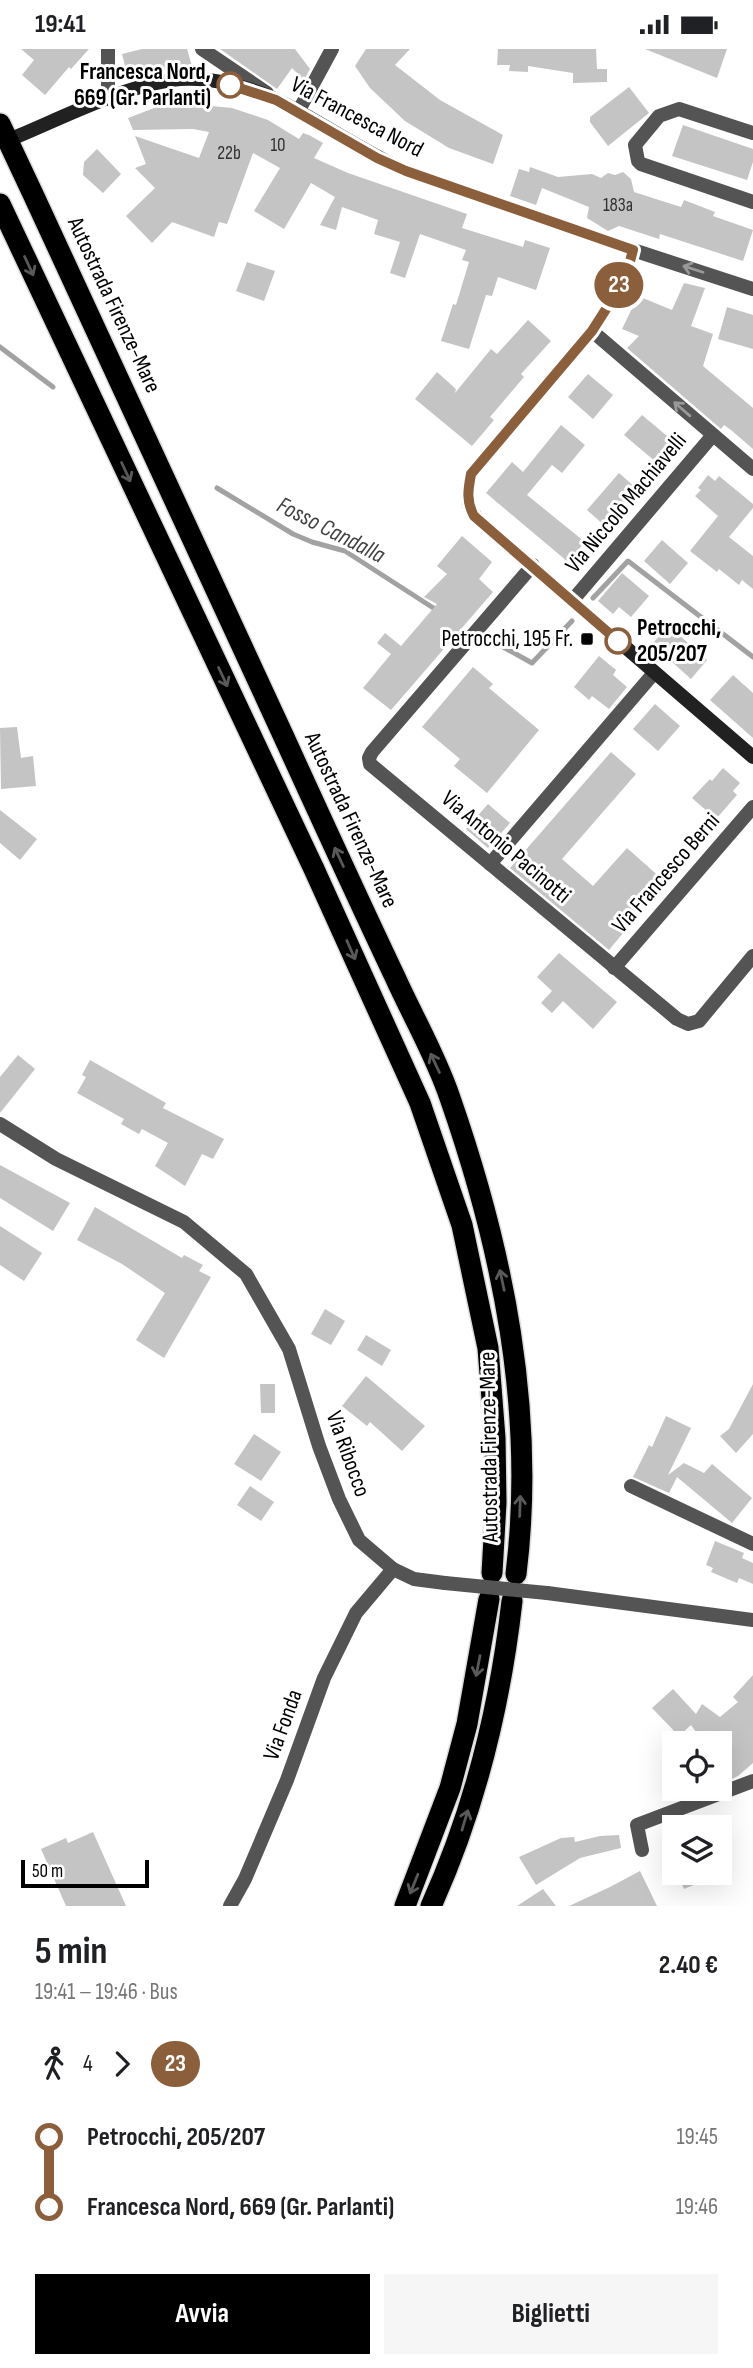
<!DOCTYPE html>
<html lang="it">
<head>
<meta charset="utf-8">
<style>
  body { margin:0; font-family:"Sofia Sans Condensed",sans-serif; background:#f6f6f6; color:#202124; height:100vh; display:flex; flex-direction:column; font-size:26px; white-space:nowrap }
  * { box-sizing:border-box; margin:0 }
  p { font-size:23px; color:#757577 }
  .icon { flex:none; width:38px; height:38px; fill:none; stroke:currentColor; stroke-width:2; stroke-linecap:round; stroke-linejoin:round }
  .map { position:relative; height:1857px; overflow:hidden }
  .drawer { display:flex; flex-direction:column; background:#fff; flex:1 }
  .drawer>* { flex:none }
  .badge { padding:0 14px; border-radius:23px; font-size:24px; line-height:46px }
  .tools { position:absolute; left:662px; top:1682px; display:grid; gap:14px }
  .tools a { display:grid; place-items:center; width:70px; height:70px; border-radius:0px; background:#fff; box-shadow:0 7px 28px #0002; font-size:35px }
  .scale { position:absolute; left:21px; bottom:18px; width:128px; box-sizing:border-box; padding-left:7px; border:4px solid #000; border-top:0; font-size:19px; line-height:24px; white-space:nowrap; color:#000; -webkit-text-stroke:5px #fff; paint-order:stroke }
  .map>.badge { position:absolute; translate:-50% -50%; box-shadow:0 0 0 4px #fff }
  .legs { display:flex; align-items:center; gap:10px; height:77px; padding:0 35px; font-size:23px }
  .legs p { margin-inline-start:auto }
  .overview { display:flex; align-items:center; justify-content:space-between; height:119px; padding:0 35px }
  h1 { font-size:38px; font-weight:700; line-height:52px }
  .action { display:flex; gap:14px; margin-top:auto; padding:14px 35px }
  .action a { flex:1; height:80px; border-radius:0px; background:#000; color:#fff; font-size:28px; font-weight:700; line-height:80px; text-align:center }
  .action a+a { background:#f6f6f6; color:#202124 }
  ul { padding:0 35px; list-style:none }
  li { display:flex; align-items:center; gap:24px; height:70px; font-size:26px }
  li i { display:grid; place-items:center; width:10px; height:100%; margin:0 9px; background:currentColor }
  li i::after { content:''; width:18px; height:18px; margin:-9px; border:5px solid; border-radius:50%; background:#fff }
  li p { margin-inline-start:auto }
  li:first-child i { background:linear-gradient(#0000 50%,currentColor 0) }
  li:last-child i { background:linear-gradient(currentColor 50%,#0000 0) }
  .status { display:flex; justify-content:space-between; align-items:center; height:49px; padding:0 35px; background:#fff; direction:ltr }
  .status svg { height:19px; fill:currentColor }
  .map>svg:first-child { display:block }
</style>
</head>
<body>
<div class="status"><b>19:41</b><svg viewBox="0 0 49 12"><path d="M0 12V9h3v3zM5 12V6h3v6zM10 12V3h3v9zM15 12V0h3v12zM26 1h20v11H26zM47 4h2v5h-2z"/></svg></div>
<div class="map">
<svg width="753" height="1857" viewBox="0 0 753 1857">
  <rect width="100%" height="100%" fill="#fff"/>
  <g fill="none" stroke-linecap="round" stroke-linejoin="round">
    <g stroke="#a2a2a2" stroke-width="5">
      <polyline points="0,298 53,338"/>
      <polyline points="217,439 293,485 312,493 345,502 438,562"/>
      <polyline points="593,549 628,512 753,608"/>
      <polyline points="487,589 532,614 572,572"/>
    </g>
  </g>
  <g fill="#c4c4c4">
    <polygon points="21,0 89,0 71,20 69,18 45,46 22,26 34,11"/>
    <polygon points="142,0 187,0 192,17 129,32 122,5"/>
    <polygon points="220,0 295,0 310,20 304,31 292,19 277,40"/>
    <polygon points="366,0 410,0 395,16 440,51 503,86 493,115 449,99 405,72 370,39 355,17"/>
    <polygon points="498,0 596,0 597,20 607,20 607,33 573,34 573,24 528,17 528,23 509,22 510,16 497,16"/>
    <polygon points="645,0 727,0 717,29"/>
    <polygon points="629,38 649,64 608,97 590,73 590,68"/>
    <polygon points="170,53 232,59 268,71 299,90 303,84 309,86 323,94 314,109 348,124 467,165 462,179 523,198 525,191 550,199 536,241 498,228 492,247 486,246 469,300 441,292 453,255 456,256 469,213 462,211 466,201 420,185 405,229 390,224 400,193 374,185 378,171 342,158 336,181 320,176 335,148 311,134 284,180 254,162 280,119 253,104 227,175 219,173 214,188 172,173 152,194 126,167 155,139 135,119 146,115 135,87 199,109 209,83 193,80 133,81 128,69"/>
    <polygon points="683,76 753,100 753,113 747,131 672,107"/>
    <polygon points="97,100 121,125 103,144 83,126 84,113"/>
    <polygon points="530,118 558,128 592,125 601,129 608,124 615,126 623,123 631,130 634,143 681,158 684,151 715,163 713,167 753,181 743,212 660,185 659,190 619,177 608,182 587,169 589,158 542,139 536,156 510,147 519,120 529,123"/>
    <polygon points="247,213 275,222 264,252 236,242"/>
    <polygon points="684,234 705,239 691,277 713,285 703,317 753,359 753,400 731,381 724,376 721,380 627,299 639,287 622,280 638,247 672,261"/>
    <polygon points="727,258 753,266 753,300 718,290"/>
    <polygon points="528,271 551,292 521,325 524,328 490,368 494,371 472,397 415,350 437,323 456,340 455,344 491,300 497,305"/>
    <polygon points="588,325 613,346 593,370 568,348"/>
    <polygon points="642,366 673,392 656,413 624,386"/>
    <polygon points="561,376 585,396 562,424 552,416 527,446 585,493 568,513 486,444 512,413 523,423"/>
    <polygon points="619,424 637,440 605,477 587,461"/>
    <polygon points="708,426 715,432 719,427 753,455 753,459 729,488 753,507 753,540 742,531 739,536 719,520 717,523 690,502 718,467 695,447 701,441 698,439"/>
    <polygon points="462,487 492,513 479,530 493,543 391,661 363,639 391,605 377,594 385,584 401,597 437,555 424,548 447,525 437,517"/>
    <polygon points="662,491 688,514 670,535 644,512"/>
    <polygon points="622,524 649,547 631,568 619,558 613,565 598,552"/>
    <polygon points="669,577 707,611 691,630 652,595"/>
    <polygon points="599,607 616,621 613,626 627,638 609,660 592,647 589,651 574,638"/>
    <polygon points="473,618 493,635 489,639 539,681 487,744 454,717 460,710 422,678"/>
    <polygon points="733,626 753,644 753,689 710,651"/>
    <polygon points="655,655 680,677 658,702 633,680"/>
    <polygon points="17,678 21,709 33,707 36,737 1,740 0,679"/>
    <polygon points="611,703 636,725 562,810 593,837 627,799 663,831 630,869 633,872 609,901 510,819"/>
    <polygon points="723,719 740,734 733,742 737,746 716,770 692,749 710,730 712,732"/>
    <polygon points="488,755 510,774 488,799 466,780"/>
    <polygon points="0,761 37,790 20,811 0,794"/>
    <polygon points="559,904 617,953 593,980 563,952 552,964 541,954 552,942 537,928"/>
    <polygon points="18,1006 35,1020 0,1064 0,1028"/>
    <polygon points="90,1011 166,1054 163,1059 224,1090 213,1110 202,1105 185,1137 155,1117 168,1094 142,1080 139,1085 121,1075 124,1070 77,1044 86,1028 82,1026"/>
    <polygon points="0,1116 70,1154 53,1182 0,1149"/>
    <polygon points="95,1158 182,1209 184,1206 203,1216 199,1222 211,1228 164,1309 136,1291 165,1244 122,1215 77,1191"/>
    <polygon points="0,1177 42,1204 24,1232 0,1216"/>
    <polygon points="325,1260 345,1272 331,1296 311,1285"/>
    <polygon points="366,1286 391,1301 382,1317 357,1301"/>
    <polygon points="366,1327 425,1377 402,1402 370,1373 367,1377 342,1357"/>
    <polygon points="260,1335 275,1335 275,1364 261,1364"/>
    <polygon points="753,1335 753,1385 736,1404 720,1387 729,1380"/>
    <polygon points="666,1367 691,1379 668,1426 684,1414 704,1424 712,1415 752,1449 732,1474 677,1428 669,1444 633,1428 649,1396 652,1398"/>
    <polygon points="254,1385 281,1403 261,1432 234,1415"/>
    <polygon points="250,1437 274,1453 261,1472 237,1456"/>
    <polygon points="715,1492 744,1504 742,1509 753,1514 753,1535 739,1529 737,1534 711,1523 713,1519 706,1516"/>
    <polygon points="753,1626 753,1714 738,1727 732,1730 719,1713 719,1694 704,1694 691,1676 679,1687 652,1659 673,1640 696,1665 702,1655 720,1668 738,1653 733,1648"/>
    <polygon points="93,1783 126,1857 66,1857 41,1800 66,1789 68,1794"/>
    <polygon points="619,1786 621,1799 580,1809 536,1836 519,1808 561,1789 574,1788 575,1793 600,1787"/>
    <polygon points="640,1822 657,1857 569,1857 610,1838"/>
    <polygon points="677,1824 723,1824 684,1840"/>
    <polygon points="543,1840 556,1857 517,1857"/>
  </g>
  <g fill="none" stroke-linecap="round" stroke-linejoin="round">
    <defs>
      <g id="highway">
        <path d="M0 75C96 278 190 482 283 686 320 767 357 848 395 928 413 968 436 1007 450 1049 503 1201 536 1363 516 1525"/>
        <polyline points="0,155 314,820 420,1054 462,1176 488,1299 495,1389 496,1454 492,1524"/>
        <polyline points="405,1857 450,1739 467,1675 489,1550"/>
        <path d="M431 1857C475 1760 500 1658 512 1552"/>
      </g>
    </defs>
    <use href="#highway" stroke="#dbdbdb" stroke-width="24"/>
    <g stroke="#545454" stroke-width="14">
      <polyline points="108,0 108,50"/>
      <polyline points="202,0 267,44"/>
      <polyline points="298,63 332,0"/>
      <polyline points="753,84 679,60 659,67 635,96 638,112 641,115 753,153"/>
      <polyline points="633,201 753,240"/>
      <polyline points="592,282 753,420"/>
      <polyline points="533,516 372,703 369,709 370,715 677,970 688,975 699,972 753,907"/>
      <polyline points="572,552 713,386"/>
      <polyline points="490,815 654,624"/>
      <polyline points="614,919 753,758"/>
      <polyline points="0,1075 56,1110 184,1173 246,1225 289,1300 319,1397 339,1450 359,1491 393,1520 414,1530 445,1534"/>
      <polyline points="631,1437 753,1495"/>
      <polyline points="547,1544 753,1571"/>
      <polyline points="642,1801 637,1776 753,1732"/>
      <polyline points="230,1857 245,1830 287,1731 324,1629 356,1564 393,1520"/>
    </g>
    <path stroke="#212121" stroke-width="14" d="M18 87C66 67 128 35 180 30 211 28 251 38 279 52 323 74 361 102 406 122L633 201C625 230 609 258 592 282L471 425C465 452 466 460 486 478L753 708"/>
    <use href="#highway" stroke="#000" stroke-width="21"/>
    <polyline stroke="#545454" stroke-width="14" points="445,1534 547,1544"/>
  </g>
  <defs><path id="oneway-shaft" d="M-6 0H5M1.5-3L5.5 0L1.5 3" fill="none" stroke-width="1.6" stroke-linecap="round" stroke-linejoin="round" transform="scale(1.75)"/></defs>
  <g stroke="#595959">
    <use href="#oneway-shaft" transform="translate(29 217) rotate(65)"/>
    <use href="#oneway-shaft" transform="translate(126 423) rotate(65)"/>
    <use href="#oneway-shaft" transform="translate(223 628) rotate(65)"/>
    <use href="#oneway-shaft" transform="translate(339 808) rotate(-115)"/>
    <use href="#oneway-shaft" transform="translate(351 901) rotate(66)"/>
    <use href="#oneway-shaft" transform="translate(435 1014) rotate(-115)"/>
    <use href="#oneway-shaft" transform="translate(502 1231) rotate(-102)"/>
    <use href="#oneway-shaft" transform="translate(520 1457) rotate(-88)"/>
    <use href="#oneway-shaft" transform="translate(478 1617) rotate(101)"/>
    <use href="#oneway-shaft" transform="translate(465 1771) rotate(-73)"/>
    <use href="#oneway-shaft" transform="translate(414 1835) rotate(112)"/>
  </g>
  <g stroke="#989898">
    <use href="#oneway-shaft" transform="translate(693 220) rotate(-162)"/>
    <use href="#oneway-shaft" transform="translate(682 360) rotate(-139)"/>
  </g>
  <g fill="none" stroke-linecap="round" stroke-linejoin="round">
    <defs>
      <path id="line-1" d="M230 36 276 51 377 109 406 122 633 201 629 216 608 257 592 282 471 425C468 441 466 452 474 467L618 592"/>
    </defs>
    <use href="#line-1" stroke="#fff" stroke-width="16"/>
    <use href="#line-1" stroke="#8b5e3c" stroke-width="10"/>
  </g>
  <g fill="#fff" stroke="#8b5e3c" stroke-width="3.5">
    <circle cx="230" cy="36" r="12"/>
    <circle cx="618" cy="592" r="12"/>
  </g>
  <rect fill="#000" stroke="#fff" stroke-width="2.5" x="580" y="583" width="14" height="14" rx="3.5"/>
  <g text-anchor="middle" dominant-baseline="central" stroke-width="6" stroke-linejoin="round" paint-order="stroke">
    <g font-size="19" fill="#313131">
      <text x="278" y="96">10</text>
      <text x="229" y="104">22b</text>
      <text x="618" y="156">183a</text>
    </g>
    <g font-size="23" font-weight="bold" fill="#000" stroke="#fff" text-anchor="end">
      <text x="211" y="23">Francesca Nord,<tspan x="211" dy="26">669 (Gr. Parlanti)</tspan></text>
      <text x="637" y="579" text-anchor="start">Petrocchi,<tspan x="637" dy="26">205/207</tspan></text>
    </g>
    <g font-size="23" fill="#000" stroke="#fff">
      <text transform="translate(357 68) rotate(28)">Via Francesca Nord</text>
      <text transform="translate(114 256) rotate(65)">Autostrada Firenze-Mare</text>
      <text transform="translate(626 454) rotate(-50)">Via Niccolò Machiavelli</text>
      <text transform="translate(351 771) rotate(65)">Autostrada Firenze-Mare</text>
      <text transform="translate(506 798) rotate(40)">Via Antonio Pacinotti</text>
      <text transform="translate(666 824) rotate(-49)">Via Francesco Berni</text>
      <text transform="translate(489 1398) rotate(-91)">Autostrada Firenze-Mare</text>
      <text transform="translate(348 1405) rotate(70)">Via Ribocco</text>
      <text transform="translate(283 1676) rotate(-70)">Via Fonda</text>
    </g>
    <g font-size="23" fill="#000" stroke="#fff" text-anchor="end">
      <text x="573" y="590">Petrocchi, 195 Fr.</text>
    </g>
    <g font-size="24" font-style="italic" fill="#434343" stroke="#fff">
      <text transform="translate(331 481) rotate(27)">Fosso Candalla</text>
    </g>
  </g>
</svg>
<div class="tools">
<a><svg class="icon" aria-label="locate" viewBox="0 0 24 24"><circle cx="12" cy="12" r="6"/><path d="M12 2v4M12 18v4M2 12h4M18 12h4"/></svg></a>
<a><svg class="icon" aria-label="layers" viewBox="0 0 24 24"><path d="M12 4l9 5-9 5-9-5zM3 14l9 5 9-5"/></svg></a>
</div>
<div class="scale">50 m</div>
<b class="badge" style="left:619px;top:236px;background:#8b5e3c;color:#fff">23</b>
</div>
<section class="drawer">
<div class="overview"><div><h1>5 min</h1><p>19:41 – 19:46 · Bus</p></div><b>2.40 €</b></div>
<div class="legs"><svg class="icon" aria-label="walk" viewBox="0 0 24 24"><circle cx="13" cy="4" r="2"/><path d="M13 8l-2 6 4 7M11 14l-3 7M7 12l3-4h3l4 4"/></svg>4<svg class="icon" aria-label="forward" viewBox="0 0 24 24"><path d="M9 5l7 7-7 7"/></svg><b class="badge" style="background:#8b5e3c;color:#fff">23</b></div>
<ul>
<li><i style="color:#8b5e3c"></i><b>Petrocchi, 205/207</b><p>19:45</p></li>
<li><i style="color:#8b5e3c"></i><b>Francesca Nord, 669 (Gr. Parlanti)</b><p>19:46</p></li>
</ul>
<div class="action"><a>Avvia</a><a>Biglietti</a></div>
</section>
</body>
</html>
